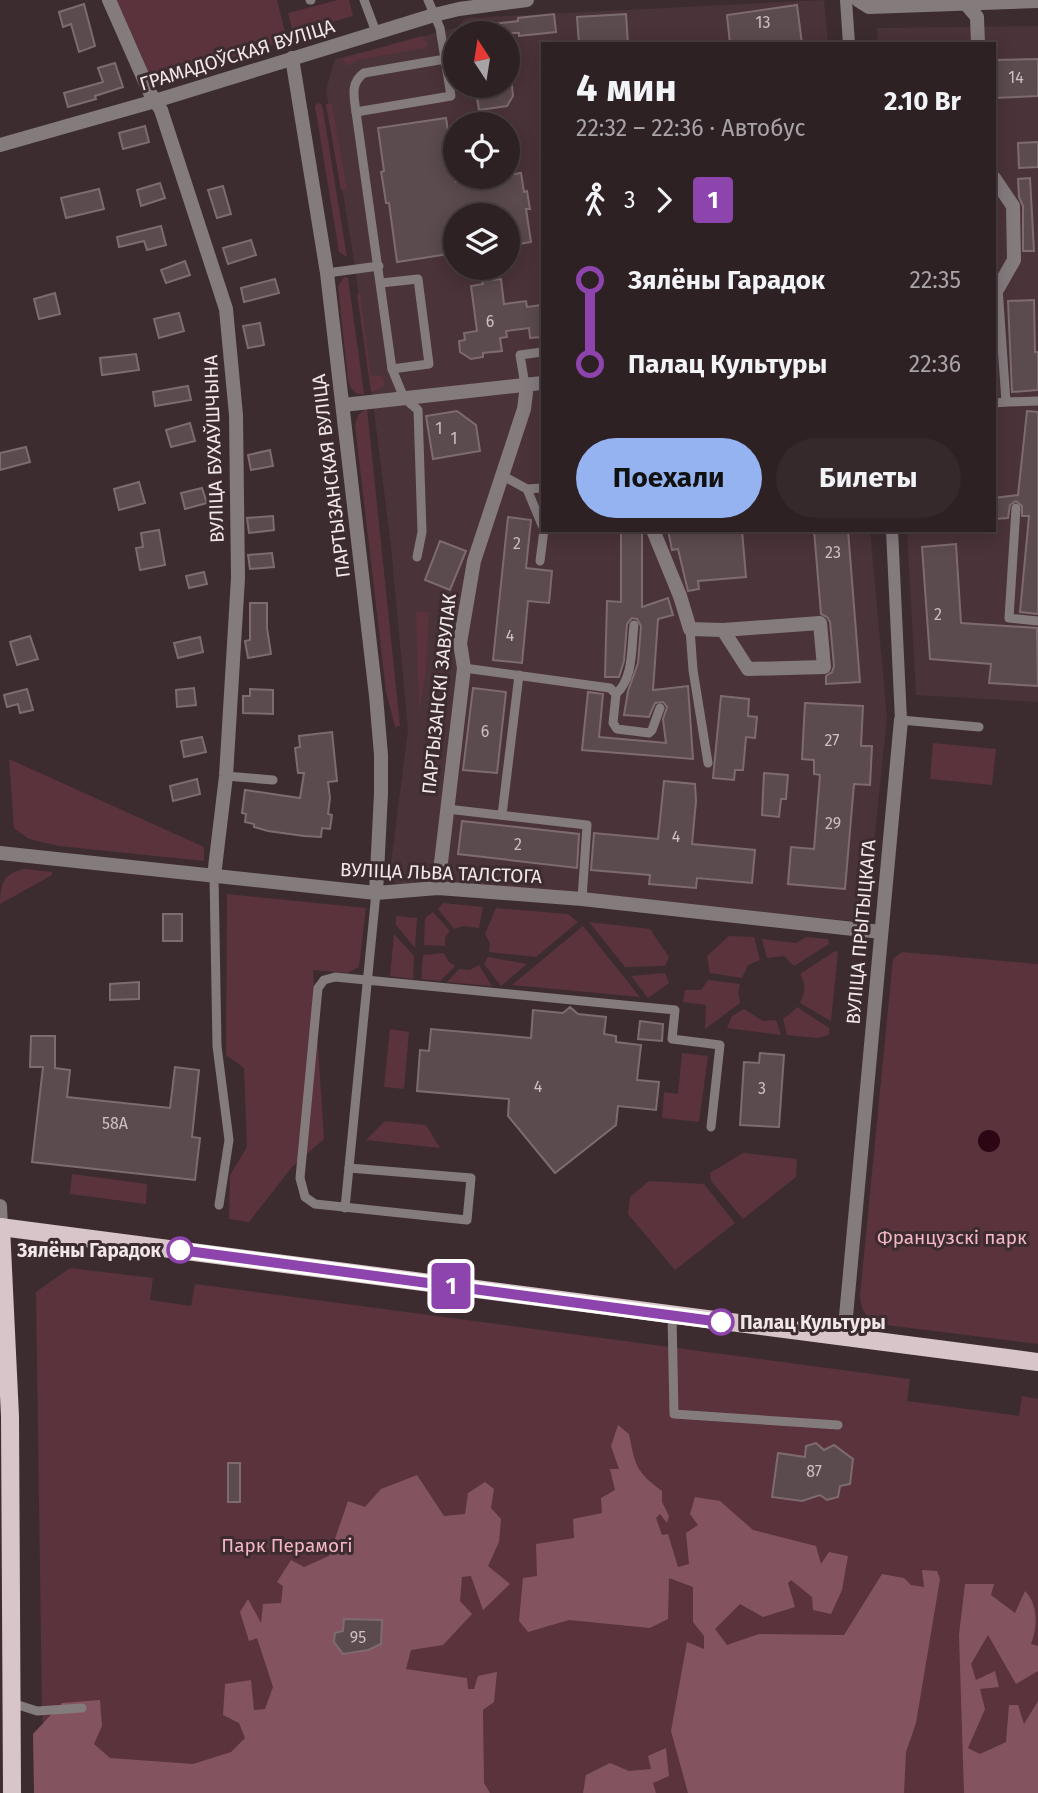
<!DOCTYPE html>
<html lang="ru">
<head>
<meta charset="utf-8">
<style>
  body { margin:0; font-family:"Fira Sans",sans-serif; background:#35292c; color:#f1f3f6; height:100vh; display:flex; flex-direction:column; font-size:26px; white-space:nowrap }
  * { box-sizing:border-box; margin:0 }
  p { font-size:23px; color:#a7a3a6 }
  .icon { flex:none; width:38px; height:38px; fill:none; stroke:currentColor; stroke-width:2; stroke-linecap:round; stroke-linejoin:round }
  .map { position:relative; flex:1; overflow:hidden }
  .sheet { position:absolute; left:541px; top:42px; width:455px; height:490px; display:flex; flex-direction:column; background:#2d2124; border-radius:0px; box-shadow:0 4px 18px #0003,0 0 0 2px #483e41 }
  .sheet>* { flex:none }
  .badge { padding:0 14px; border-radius:5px; font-size:24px; line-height:46px }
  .needle { width:46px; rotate:348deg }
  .fabs { position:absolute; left:443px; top:21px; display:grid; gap:14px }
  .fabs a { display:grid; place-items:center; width:77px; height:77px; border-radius:50%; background:#2d2124; box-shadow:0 4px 18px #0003,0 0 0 2px #483e41; font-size:35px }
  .map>.badge { position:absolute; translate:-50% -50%; box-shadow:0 0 0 4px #fff }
  .legs { display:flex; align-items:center; gap:10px; height:77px; padding:0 35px; font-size:23px }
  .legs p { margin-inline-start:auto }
  .headline { display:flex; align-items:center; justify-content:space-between; height:119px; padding:0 35px }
  h1 { font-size:38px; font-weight:700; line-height:52px }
  .primary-button { display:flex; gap:14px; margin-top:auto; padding:14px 35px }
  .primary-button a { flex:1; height:80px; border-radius:42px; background:#95b2f1; color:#111; font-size:28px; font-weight:700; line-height:80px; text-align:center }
  .primary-button a+a { background:#35292c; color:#f1f3f6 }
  ul { padding:0 35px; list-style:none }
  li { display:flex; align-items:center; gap:24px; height:84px; font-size:26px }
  li i { display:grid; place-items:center; width:10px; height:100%; margin:0 9px; background:currentColor }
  li i::after { content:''; width:18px; height:18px; margin:-9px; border:5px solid; border-radius:50%; background:#2d2124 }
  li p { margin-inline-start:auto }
  li:first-child i { background:linear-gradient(#0000 50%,currentColor 0) }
  li:last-child i { background:linear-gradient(currentColor 50%,#0000 0) }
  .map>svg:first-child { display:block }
</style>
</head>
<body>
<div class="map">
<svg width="1038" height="1793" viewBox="0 0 1038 1793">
  <rect width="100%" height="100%" fill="#3c2c30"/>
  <g fill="#4a3339" fill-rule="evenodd">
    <path d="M824 0 828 44H542V530H870L887 718 867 910 864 919 853 921 456 882 410 888 395 883 390 876 391 862 408 730 391 547 372 395 354 261 326 90 335 59 456 28 466 18ZM455 33H508V86H455ZM455 124H508V177H455ZM455 215H508V268H455Z"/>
    <polygon points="1038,26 1038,702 916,695 907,530 994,530 994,44 878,44 877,28"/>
  </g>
  <g fill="#5a333d">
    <polygon points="116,0 277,0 287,40 153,83"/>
    <polygon points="338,0 349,0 353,16 293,33 288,13"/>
    <polygon points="422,36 428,44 425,48 357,60 349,66 341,59"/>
    <polygon points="317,103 321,104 323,110 347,257 339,252 315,106"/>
    <polygon points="326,104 332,104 347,189 341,190"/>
    <polygon points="344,277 348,278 364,394 357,394 351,388 348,380 338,286"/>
    <polygon points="360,293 371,376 382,375 385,384 382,388 371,392 357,294"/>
    <polygon points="367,408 400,726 395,727 386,691 355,425 358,415"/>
    <polygon points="416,611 429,612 426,672 419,713"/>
    <polygon points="933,743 996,749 992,785 930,779"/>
    <polygon points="9,759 204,847 204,861 59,846 29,839 14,828"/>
    <path d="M25 869 52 872V875L0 904C0 883 4 873 25 869Z"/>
    <polygon points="227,894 366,908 359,967 347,973 313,970 324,1139 292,1167 249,1222 229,1219 230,1175 247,1147 244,1068 226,1055"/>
    <polygon points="443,903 483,907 479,928 463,926 454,929 438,909"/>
    <polygon points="496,908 568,914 578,922 536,957 489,952 490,943 485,934"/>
    <polygon points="433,912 450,931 445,938 445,946 424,945 425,918"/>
    <polygon points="396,916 417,918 415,948 396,925"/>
    <polygon points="589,922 650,929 669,957 665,966 625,967"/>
    <polygon points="583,926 640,997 512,985"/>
    <polygon points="394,934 414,956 413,979 390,976"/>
    <polygon points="729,936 754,937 760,960 748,965 742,978 710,973 707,956"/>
    <polygon points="806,937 828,939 829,944 794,966 784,956 767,958 762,939 796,943"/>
    <path d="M835 951 838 952 831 1021 800 1003C805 992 807 985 800 974Z"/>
    <path d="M902 952 1038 964V1344L878 1324C865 1317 861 1310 860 1295L893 959Z"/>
    <polygon points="444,953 448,961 455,966 440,981 421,979 423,955"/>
    <polygon points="488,957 527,964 501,986 484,964"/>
    <polygon points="479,965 492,986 447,982 459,969 470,970"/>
    <polygon points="665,973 669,983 648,998 631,976"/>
    <polygon points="708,980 740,984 738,992 740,1003 705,1029 706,1005 683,1002 685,990 701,990"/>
    <polygon points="797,1007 829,1028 829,1035 817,1038 787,1035 783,1018 789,1015"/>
    <polygon points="744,1009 763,1021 776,1020 781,1035 727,1028 732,1016"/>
    <polygon points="390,1029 409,1032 404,1089 384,1087"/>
    <polygon points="682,1053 708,1056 699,1122 662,1118 664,1092 678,1094"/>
    <polygon points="385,1121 426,1125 440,1148 366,1140"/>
    <polygon points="743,1153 797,1159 796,1177 743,1219 711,1181 710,1173"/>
    <polygon points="72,1174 147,1184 146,1204 70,1194"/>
    <polygon points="649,1181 704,1184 735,1223 675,1270 628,1214 630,1197"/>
    <polygon points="70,1268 153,1278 150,1300 191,1306 195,1284 910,1379 907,1401 1019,1416 1022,1396 1038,1399 1038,1793 48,1793 42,1711 36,1292"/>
  </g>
  <g fill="#835460">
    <path d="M618 1425 629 1434C635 1465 636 1472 662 1491V1502L669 1516 667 1523 660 1514 656 1518 662 1535 668 1534 678 1567 689 1564 686 1533 698 1525 690 1514 695 1497 720 1501 753 1530 816 1546 821 1564 829 1552 848 1556 842 1590 831 1614 813 1610 812 1597 791 1580 788 1583 795 1607 763 1617 740 1604 715 1629 727 1645 759 1634 844 1635 882 1574 904 1578 911 1585 924 1587 922 1570 937 1571 940 1579 916 1723 906 1752 904 1793H688L671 1731 687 1642 704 1649V1636L693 1622V1587L669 1578 668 1619 650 1628 569 1620 528 1632 519 1621 523 1578 537 1576 536 1544 574 1538 573 1519 602 1513 601 1498 615 1490 610 1469H619L611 1446Z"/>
    <polygon points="417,1475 444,1516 465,1514 468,1493 485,1482 494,1489 491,1508 501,1519 499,1542 488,1566 510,1584 483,1610 471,1576 462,1577 460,1601 472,1614 443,1645 411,1650 406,1669 467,1678 468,1689 474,1689 478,1676 497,1672 494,1702 483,1710 484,1783 490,1793 34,1793 33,1734 62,1703 100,1700 102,1726 94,1744 110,1758 193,1764 231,1752 245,1738 239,1723 223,1715 225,1684 251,1680 254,1710 265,1709 273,1687 257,1638 249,1641 240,1612 248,1599 261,1623 263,1604 281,1603 283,1586 277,1582 291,1560 304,1567 329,1556 348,1501 365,1507 381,1489"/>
    <path d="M965 1584H994L991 1595 1015 1613 1025 1591C1038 1604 1038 1626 1031 1644L1038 1646V1671L1016 1684 988 1635 971 1664 976 1680 995 1671 999 1687 980 1689 985 1709 968 1748 980 1754 1006 1742 1009 1705H1018L1024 1724 1038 1701V1793H964L959 1635Z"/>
    <polygon points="666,1748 669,1776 653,1783 656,1793 583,1793 586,1775 610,1763 629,1771 651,1769 648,1756"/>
  </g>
  <circle fill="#2d0614" cx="989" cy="1141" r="11"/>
  <g fill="#5b4a4e" stroke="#7e6b6f" stroke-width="2">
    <polygon points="84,4 95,46 79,52 71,24 63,27 59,12"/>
    <polygon points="797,5 802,44 730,44 727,15"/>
    <polygon points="554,14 556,32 519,36 519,33 483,33 483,25 518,21 518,18"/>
    <polygon points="626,14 628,44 579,44 577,17"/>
    <polygon points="1038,59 1038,96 994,98 994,60"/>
    <polygon points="115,63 123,87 95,96 96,99 68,107 64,93 103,82 98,68"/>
    <polygon points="475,86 512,86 513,96 507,106 479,110"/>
    <polygon points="446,118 456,182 508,177 508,175 521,173 524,192 527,191 530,209 526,209 531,242 508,246 508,215 455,215 455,253 397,262 389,203 386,203 383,183 381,172 384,171 378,128"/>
    <polygon points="145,126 149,142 123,149 119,133"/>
    <polygon points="1038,142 1038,167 1019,168 1018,143"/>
    <polygon points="1030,178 1034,251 1023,251 1023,206 1019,197 1018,179"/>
    <polygon points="160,183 165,198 141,206 137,190"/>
    <polygon points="223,186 231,214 217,218 208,190"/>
    <polygon points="99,189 104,209 66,218 61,198"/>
    <polygon points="161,226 166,245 147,250 144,241 119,247 117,237"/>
    <polygon points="251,240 256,255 228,264 223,248"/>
    <polygon points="185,261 190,275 166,283 161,270"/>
    <polygon points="275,279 279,293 244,302 241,288"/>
    <polygon points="501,279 504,304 526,301 527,307 542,305 542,337 530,338 529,328 506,331 507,337 500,338 502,351 483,353 483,357 471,359 460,352 459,341 465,340 464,333 477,331 471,286 483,284 482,281"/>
    <polygon points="55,293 60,314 39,319 34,299"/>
    <polygon points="1034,300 1035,352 1038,352 1038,390 1012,392 1008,301"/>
    <polygon points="179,313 184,331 159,338 154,319"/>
    <polygon points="260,323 264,345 248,348 243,326"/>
    <polygon points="136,354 139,370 102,375 100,358"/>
    <polygon points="188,386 191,400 155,406 153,392"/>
    <polygon points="457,411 476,425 480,451 433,459 426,416"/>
    <polygon points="1027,411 1038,412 1038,614 1020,612 1029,516 1022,516 1022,506 1016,501 1010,505 1008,518 994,519 994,498 1018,495"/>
    <polygon points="190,423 195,441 171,447 166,430"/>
    <polygon points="26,447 30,462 0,470 0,453"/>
    <polygon points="270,450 273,466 251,470 248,455"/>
    <polygon points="139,482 145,503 119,510 114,489"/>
    <polygon points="202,488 207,503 185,509 181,493"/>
    <polygon points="273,516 274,530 249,533 247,518"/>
    <polygon points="508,517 531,520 526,568 552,571 549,603 528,601 522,663 493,660"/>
    <polygon points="159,530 165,565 140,570 136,548 143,547 141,533"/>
    <polygon points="621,530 642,530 642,607 668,598 673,615 658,619 653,690 688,686 693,759 582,750 588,692 603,694 599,737 666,743 663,719 667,707 663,702 655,703 649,717 624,715 628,691 638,663 641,626 637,619 632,618 627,624 624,661 619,677 605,677 607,601 621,602"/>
    <polygon points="668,530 742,530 746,577 698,581 699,589 688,591 678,549 672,550"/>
    <polygon points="814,530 848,530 860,682 826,684 826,676 832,672 834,666 830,622 827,617 821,614"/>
    <polygon points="440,541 466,551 450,590 425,580"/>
    <polygon points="956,544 961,623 1037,628 1038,686 989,683 991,664 930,659 922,547"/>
    <polygon points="272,553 274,567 250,569 248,555"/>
    <polygon points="204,572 207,584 189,588 186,576"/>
    <polygon points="250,603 267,603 267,628 271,654 248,658 245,641 250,640"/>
    <polygon points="30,636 38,659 17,665 10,642"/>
    <polygon points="200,637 203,652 178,658 174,643"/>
    <polygon points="194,688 196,705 177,707 176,690"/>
    <polygon points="473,688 506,692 497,773 463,770"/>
    <polygon points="27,689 33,710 20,713 18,704 7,707 4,695"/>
    <polygon points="250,689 273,690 273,714 243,713 243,696 250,696"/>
    <polygon points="721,696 749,699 748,716 757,717 755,738 746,737 743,770 735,770 734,780 713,778"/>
    <polygon points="805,703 863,706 861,746 872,746 870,785 854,784 845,889 788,884 791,847 814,849 820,775 814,774 814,760 802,759"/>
    <polygon points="332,732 337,781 328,782 330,798 328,814 332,815 330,829 322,828 321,837 304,836 268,831 254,827 254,824 245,822 246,814 242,813 245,790 300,798 304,773 298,773 295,748 300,747 299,736"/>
    <polygon points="202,737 206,752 184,757 181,741"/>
    <polygon points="764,773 788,775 786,799 781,799 779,817 762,815"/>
    <polygon points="197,779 200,794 173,801 170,786"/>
    <polygon points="664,781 695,784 696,801 692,844 755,850 752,883 697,878 696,888 649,884 650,875 591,870 594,833 658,839"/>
    <polygon points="462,821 579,834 577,868 458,854"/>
    <rect x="163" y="914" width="19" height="27"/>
    <polygon points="139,982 139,999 110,1000 110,984"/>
    <polygon points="570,1007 578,1014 606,1017 604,1034 616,1036 616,1042 641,1045 637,1080 659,1082 656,1110 618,1106 616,1125 555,1173 508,1116 509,1099 417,1091 420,1050 429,1051 431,1029 531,1038 533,1010 563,1013"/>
    <polygon points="640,1021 663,1024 662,1041 638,1039"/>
    <polygon points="31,1036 55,1036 55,1068 70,1070 67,1097 170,1108 175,1067 199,1070 192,1137 200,1138 195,1180 32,1162 43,1067 30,1067"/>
    <polygon points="760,1053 784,1055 779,1127 740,1125 744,1062 759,1063"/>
    <polygon points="816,1443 824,1450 834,1445 853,1459 850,1484 840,1486 838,1497 827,1500 820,1495 802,1501 772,1497 778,1453 805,1457 806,1446"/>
    <rect x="228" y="1463" width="12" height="39"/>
    <polygon points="344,1619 382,1620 381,1644 368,1650 343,1654 334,1642 335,1633 343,1631"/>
  </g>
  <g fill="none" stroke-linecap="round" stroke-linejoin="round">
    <g stroke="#847b7d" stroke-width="9">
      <polyline points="310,0 311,0"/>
      <polyline points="364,0 376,32"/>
      <path d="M428 0 440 28 451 96 356 112C354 96 350 83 364 73L445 59"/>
      <polyline points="356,112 392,369 404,398 418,410 422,532 417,557"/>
      <polyline points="327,273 379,266"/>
      <polyline points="381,283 418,279 429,364 392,369"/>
      <polyline points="998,288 1006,402 1038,401"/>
      <polyline points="525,385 520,355 542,352"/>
      <polyline points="994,403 1006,402"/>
      <polyline points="503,476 527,489 542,525"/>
      <polyline points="527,489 542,488"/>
      <polyline points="1016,508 1009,618 1038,621"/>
      <polyline points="540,561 544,530"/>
      <polyline points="690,629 693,670 708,763"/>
      <polyline points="464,668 610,688 616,694 613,723 617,729 649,733 652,730 660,708"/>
      <path d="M616 694C634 678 631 648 634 625"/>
      <polyline points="901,720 979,727"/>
      <polyline points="226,776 273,780"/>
      <polyline points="447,809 587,825 582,899"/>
      <polyline points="502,815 519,675"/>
      <polyline points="214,876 217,1046 229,1140 219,1205"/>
      <polyline points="349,1168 471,1178 467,1220 315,1204 305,1197 300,1178 318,988 324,980 335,977 675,1010 672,1039 720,1045 711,1127"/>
      <polyline points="345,1208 376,893"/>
      <polyline points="672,1315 674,1414 838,1425"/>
      <polyline points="12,1703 37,1711 82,1708"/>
    </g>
    <g stroke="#847b7d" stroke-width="12">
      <polyline points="846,0 849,44"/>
      <polyline points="892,530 901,720"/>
    </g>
    <g stroke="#847b7d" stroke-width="14">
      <polyline points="109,0 150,93 161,110 226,309 236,415 238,578 226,776 214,876"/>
      <polyline points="966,0 966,4 977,17 978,44"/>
      <polyline points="292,58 327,273 376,696 381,755 381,793 376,893"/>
      <polyline points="994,178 1013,206 1014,260 998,288 994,290"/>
      <polyline points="343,405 542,383"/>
      <polyline points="653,530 680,596 690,629 723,630 820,623 824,667 748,669 723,630"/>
      <polyline points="0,853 376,893 438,888 582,899 881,932"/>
      <polyline points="438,888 464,668 460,643 474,561 524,409 526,393 525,385"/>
      <polyline points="844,1338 901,720"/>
    </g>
    <g stroke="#847b7d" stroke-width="14">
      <polyline points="858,0 869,7 1038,1"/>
      <polyline points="0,145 155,101 434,15 459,9 527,0"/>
      <polyline points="0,1206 1,1227"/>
    </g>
    <g stroke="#d7c5c9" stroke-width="18">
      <polyline points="0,1227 1038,1362"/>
      <polyline points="1,1227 10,1416 12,1793"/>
    </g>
  </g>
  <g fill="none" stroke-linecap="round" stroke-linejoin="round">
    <defs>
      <polyline id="line-1" points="180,1250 721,1322"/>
    </defs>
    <use href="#line-1" stroke="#fff" stroke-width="16"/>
    <use href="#line-1" stroke="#8e44ad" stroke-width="10"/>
  </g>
  <g fill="#fff" stroke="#8e44ad" stroke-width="3.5">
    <circle cx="180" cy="1250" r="12"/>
    <circle cx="721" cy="1322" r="12"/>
  </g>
  <g text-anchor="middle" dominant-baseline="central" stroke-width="6" stroke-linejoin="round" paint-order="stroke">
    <g font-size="16" fill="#ccc0c2">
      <text x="763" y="22">13</text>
      <text x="1016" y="77">14</text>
      <text x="490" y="321">6</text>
      <text x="439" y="428">1</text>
      <text x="454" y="438">1</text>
      <text x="517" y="543">2</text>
      <text x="833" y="552">23</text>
      <text x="938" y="614">2</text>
      <text x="510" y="635">4</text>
      <text x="485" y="731">6</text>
      <text x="832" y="740">27</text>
      <text x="833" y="823">29</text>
      <text x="676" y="836">4</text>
      <text x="518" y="844">2</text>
      <text x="538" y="1086">4</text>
      <text x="762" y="1088">3</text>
      <text x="115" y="1123">58А</text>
      <text x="814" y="1471">87</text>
      <text x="358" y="1637">95</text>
    </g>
    <g font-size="19" fill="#f1e7e9" stroke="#3c2c30">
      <text transform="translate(237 55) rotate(-17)">ГРАМАДОЎСКАЯ ВУЛІЦА</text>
      <text transform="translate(214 449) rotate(-92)">ВУЛІЦА БУХАЎШЧЫНА</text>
      <text transform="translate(331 476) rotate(-97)">ПАРТЫЗАНСКАЯ ВУЛІЦА</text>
      <text transform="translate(439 694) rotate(-84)">ПАРТЫЗАНСКІ ЗАВУЛАК</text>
      <text transform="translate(441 873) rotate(2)">ВУЛІЦА ЛЬВА ТАЛСТОГА</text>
      <text transform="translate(861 932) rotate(-85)">ВУЛІЦА ПРЫТЫЦКАГА</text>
    </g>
    <g font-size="19" fill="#f6b6c5" stroke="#3c2c30">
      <text x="952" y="1237">Французскі парк</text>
      <text x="287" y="1545">Парк Перамогі</text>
    </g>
    <g font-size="19" font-weight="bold" fill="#f1e7e9" stroke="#3c2c30" text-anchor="end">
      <text x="161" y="1250">Зялёны Гарадок</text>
      <text x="740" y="1322" text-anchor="start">Палац Культуры</text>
    </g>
  </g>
</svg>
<div class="fabs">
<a><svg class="needle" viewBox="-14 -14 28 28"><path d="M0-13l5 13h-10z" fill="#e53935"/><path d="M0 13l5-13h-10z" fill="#a7a3a6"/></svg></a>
<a><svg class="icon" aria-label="locate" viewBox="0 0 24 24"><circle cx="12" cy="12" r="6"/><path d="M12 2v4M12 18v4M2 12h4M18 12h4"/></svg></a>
<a><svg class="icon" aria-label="layers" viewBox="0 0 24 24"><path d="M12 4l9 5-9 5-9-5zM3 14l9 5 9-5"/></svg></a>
</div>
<b class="badge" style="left:451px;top:1286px;background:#8e44ad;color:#fff">1</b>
<section class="sheet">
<div class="headline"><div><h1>4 мин</h1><p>22:32 – 22:36 · Автобус</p></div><b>2.10 Br</b></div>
<div class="legs"><svg class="icon" aria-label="walk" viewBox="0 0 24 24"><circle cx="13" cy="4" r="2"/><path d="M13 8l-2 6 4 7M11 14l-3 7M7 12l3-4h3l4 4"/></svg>3<svg class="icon" aria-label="forward" viewBox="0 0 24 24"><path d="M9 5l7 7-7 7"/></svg><b class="badge" style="background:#8e44ad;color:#fff">1</b></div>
<ul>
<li><i style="color:#8e44ad"></i><b>Зялёны Гарадок</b><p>22:35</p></li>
<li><i style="color:#8e44ad"></i><b>Палац Культуры</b><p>22:36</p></li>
</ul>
<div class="primary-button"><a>Поехали</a><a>Билеты</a></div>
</section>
</div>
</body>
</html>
